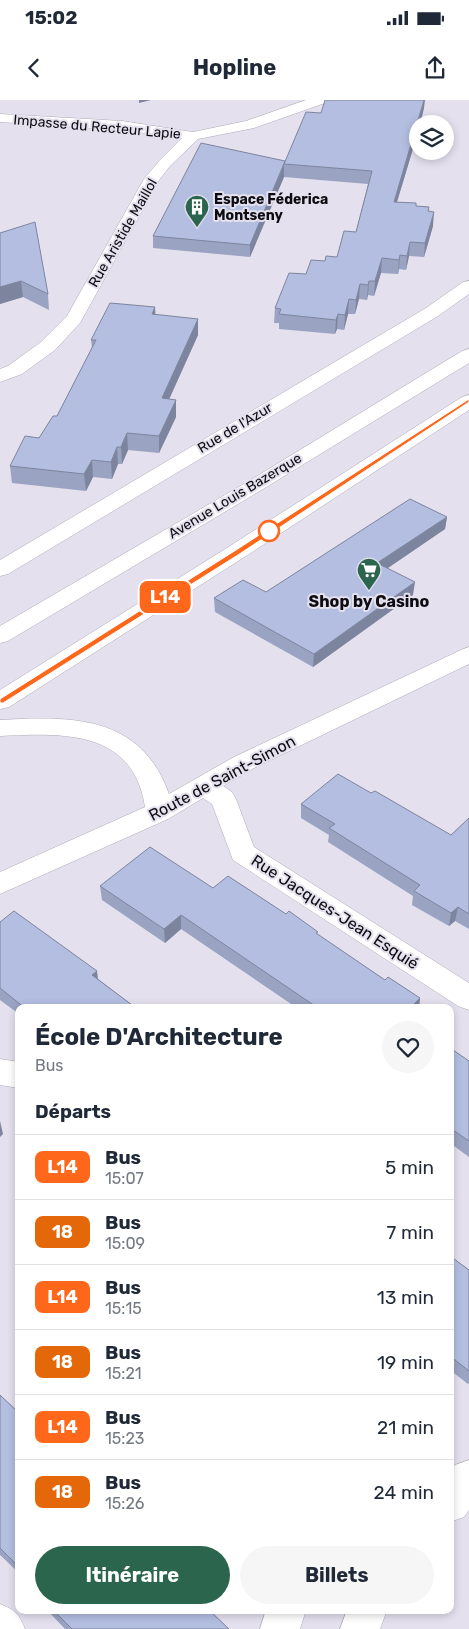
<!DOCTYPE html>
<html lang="fr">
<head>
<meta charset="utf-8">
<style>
  body { margin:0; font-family:Rubik,sans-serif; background:#f6f6f7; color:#1f2937; height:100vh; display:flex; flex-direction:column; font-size:19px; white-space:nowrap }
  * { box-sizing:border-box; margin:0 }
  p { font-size:16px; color:#747a83 }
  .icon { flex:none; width:28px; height:28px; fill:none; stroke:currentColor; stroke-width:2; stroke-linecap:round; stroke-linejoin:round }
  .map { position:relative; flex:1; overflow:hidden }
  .drawer { position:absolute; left:15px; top:904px; width:439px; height:610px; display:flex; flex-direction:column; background:#fff; border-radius:10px; box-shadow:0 2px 8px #0003 }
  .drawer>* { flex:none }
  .badge { padding:0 10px; border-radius:8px; font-size:18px; line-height:32px }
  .buttons { position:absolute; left:409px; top:15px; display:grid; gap:10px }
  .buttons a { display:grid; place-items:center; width:45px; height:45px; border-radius:50%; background:#fff; box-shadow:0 2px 8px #0003; font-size:25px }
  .map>.badge { position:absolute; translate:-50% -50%; box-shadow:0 0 0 2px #fff }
  h2 { padding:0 20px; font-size:19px; line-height:45px }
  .round { display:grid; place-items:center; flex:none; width:52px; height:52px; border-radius:26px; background:#f6f6f7 }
  .headline { display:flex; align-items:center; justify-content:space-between; height:85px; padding:0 20px }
  h1 { font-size:24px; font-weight:700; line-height:38px }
  .button { display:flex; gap:10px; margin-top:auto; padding:10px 20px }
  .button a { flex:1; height:58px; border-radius:30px; background:#2c654e; color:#fff; font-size:20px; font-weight:700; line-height:58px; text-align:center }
  .button a+a { background:#f6f6f7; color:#1f2937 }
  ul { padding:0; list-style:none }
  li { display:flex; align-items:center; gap:15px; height:65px; padding:0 20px; border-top:1px solid #e0e1e3 }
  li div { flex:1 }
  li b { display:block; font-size:19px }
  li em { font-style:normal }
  li .badge { min-width:55px; font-weight:700; text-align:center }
  .status { display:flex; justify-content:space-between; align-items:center; height:35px; padding:0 25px; background:#fff; direction:ltr }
  .status svg { height:14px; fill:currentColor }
  header { display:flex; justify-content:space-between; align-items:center; height:65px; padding:0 20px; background:#fff; font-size:22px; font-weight:700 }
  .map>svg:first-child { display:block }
</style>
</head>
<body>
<div class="status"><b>15:02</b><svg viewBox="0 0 49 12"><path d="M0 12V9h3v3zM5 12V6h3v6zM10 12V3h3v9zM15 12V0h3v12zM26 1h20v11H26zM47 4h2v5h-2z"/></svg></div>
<header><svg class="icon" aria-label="back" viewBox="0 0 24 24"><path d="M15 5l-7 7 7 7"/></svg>Hopline<svg class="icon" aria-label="share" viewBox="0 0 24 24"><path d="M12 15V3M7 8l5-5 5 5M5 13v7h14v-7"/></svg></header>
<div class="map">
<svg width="469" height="1529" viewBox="0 0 469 1529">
  <rect width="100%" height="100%" fill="#e4e0ee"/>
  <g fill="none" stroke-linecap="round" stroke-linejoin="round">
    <defs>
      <g id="minor">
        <polygon points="306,0 327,0 325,3 254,28 198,39 170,66 159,80 80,223 55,250 22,274 0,282 0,269 8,266 41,242 67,216 144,79 160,60 182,38 122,30 0,22 0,14 122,21 193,32 246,21"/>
        <polygon points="469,181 469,194 438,216 8,474 0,476 0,460 426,208 463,182"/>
        <path d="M469 547V564L252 669 223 686 232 692 236 699 254 747 469 883V910L458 906 233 760 212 704 203 698 168 719 0 794V772L145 707C133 629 62 633 0 636V620C72 616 141 615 169 694L234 657 461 550Z"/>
        <polygon points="0,959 19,962 19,988 0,985"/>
        <polygon points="469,1360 469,1410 464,1417 450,1422 450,1372 455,1365"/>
        <path d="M0 1504C15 1510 19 1514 25 1529H0Z"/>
        <polygon points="266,1510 306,1510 300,1529 260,1529"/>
        <polygon points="347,1510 387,1510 380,1529 340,1529"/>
      </g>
      <g id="major">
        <polygon points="469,249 469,263 263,389 8,541 0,543 0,526 249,381 462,251"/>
        <polygon points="469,295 469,310 246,456 9,607 0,609 0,590 230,446 462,297"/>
      </g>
    </defs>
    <use href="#minor" stroke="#adaab7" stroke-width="1"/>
    <use href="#major" stroke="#adaab7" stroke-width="1"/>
    <use href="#minor" fill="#fff" fill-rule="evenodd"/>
    <use href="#major" fill="#fff" fill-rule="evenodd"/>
  </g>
  <g fill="#9aa3c2">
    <polygon points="424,8 420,24 418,24 418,32 397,102 416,106 429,107 428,111 433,126 424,157 409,156 406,170 399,169 398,174 381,173 374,196 368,195 367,200 359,199 355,214 348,214 344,230 337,229 335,234 279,229 279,223 274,223 275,208 306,174 325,161 337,157 356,132 368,84 284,77 250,157 153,148 153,136 285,61 321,13"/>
    <polygon points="0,133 48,194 49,210 23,197 0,204"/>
    <polygon points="156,215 198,219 198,235 169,299 176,300 176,317 159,353 128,350 122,364 118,364 112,379 93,377 86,391 12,383 10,366 39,338 57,316 92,248 91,240"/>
    <polygon points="447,417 445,429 388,468 413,495 313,567 215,512 214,498 266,492"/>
    <polygon points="371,693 451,735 469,718 469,829 455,821 449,826 412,805 413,796 328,742 329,735 301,718 301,704"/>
    <polygon points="100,786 213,788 318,835 385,880 420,898 419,908 297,908 181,829 165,843 102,800"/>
    <polygon points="0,822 97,871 98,879 136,908 19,908 19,914 0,900"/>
    <polygon points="450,948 469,961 469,1057 450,1043"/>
    <polygon points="450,1156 469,1170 469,1283 468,1284 450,1270"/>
    <polygon points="0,1295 19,1313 19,1473 0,1455"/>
    <polygon points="47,1510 209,1510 229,1529 65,1529"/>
  </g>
  <g fill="#7d859e">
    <polygon points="139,0 151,0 139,3"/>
    <polygon points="424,0 425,0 424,8 420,24 418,24 418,32 393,115 394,102"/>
    <polygon points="284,65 284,77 250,157 250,145"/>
    <polygon points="434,112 433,126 424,157 425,143"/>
    <polygon points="410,142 409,156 406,170 407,156"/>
    <polygon points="400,155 399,169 398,174 399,160"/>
    <polygon points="382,158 381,173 374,196 375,181"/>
    <polygon points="21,181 23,197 0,204 0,187"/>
    <polygon points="369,181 368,195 367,200 368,185"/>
    <polygon points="360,184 359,199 355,214 356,200"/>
    <polygon points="349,199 348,214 344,230 345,215"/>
    <polygon points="155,207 156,223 152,214"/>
    <polygon points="338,214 337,229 335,234 336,220"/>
    <polygon points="198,219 198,235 162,315 162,298"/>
    <polygon points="176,300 176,317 159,353 159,336"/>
    <polygon points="127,333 128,350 122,364 121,347"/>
    <polygon points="117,347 118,364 112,379 111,362"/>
    <polygon points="92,360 93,377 86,391 84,374"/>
    <polygon points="447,417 445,429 376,476 377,463"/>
    <polygon points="415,482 413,495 313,567 314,554"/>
    <polygon points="458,807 455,821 449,826 451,813"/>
    <polygon points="181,815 181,829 165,843 164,829"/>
    <polygon points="97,871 98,885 92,875"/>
    <polygon points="420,898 419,908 410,908"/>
    <polygon points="0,1021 3,1034 0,1037"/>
  </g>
  <g fill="#b3bee1" stroke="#7d859e">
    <polygon points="325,0 424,0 394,102 416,103 416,106 429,107 428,111 434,112 425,143 410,142 407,156 400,155 399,160 382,158 375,181 369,181 368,185 360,184 356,200 349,199 345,215 338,214 336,220 279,214 281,209 275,208 289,173 306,174 311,160 325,161 326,156 337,157 344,131 356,132 372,71 284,64 306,12 321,13"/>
    <polygon points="201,43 285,61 250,145 153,136"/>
    <polygon points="35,122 48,194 21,181 0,187 0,133"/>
    <polygon points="110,203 155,207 152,214 198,219 162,298 176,300 159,336 127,333 121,347 117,347 111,362 92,360 84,374 10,366 25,336 39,338 53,316 57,316 96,240 91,240"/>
    <polygon points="410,399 447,417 377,463 415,482 314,554 214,498 243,480 266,492"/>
    <polygon points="338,674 371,693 375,691 451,735 469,718 469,814 458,807 451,813 414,791 420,785 329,728 335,724 301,704"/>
    <polygon points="150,747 213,788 228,776 286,814 289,811 318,832 316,833 385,880 388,877 420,898 410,908 318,908 181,815 164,829 100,786"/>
    <polygon points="14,811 97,871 92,875 136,908 25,908 0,888 0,822"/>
    <polygon points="450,948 469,961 469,1041 450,1028"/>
    <polygon points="450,1156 469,1170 469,1271 450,1256"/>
    <polygon points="0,1295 19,1313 19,1467 0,1448"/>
    <polygon points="53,1510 209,1510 229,1529 72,1529"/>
  </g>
  <polygon fill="#ff671b" stroke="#fff" points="469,299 469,302 241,453 3,603 0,603 0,599 236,450"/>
  <defs>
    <symbol id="building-pin" viewBox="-11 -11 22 30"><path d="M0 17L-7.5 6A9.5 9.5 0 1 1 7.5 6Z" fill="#2c654e" stroke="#e4e0ee"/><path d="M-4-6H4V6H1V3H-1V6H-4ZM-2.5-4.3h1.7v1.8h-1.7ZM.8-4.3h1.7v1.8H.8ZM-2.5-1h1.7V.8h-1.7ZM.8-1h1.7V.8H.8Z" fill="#fff"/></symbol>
    <symbol id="supermarket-pin" viewBox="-11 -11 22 30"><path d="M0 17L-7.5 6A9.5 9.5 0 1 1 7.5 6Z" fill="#2c654e" stroke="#e4e0ee"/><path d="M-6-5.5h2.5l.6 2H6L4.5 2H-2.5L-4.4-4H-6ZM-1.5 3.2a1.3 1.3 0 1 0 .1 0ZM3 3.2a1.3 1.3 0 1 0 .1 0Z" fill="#fff"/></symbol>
  </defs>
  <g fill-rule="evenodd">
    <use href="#building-pin" x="183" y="93" width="28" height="38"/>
    <use href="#supermarket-pin" x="355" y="456" width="28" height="38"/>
  </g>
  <circle fill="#fff" stroke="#ff671b" stroke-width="2.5" cx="269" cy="431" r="10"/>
  <g text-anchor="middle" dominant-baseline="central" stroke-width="4" stroke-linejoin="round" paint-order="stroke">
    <g font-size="14" fill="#0d0c11" stroke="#e4e0ee">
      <text transform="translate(97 27) rotate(5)">Impasse du Recteur Lapie</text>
      <text transform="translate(123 133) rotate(-60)">Rue Aristide Maillol</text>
      <text transform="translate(235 328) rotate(-31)">Rue de l'Azur</text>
      <text transform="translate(235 396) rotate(-31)">Avenue Louis Bazerque</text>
    </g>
    <g font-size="14" font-weight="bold" fill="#0d0c11" stroke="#e4e0ee" text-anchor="start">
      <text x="214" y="99">Espace Féderica<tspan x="214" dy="16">Montseny</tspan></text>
    </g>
    <g font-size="16" font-weight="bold" fill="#0d0c11" stroke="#e4e0ee">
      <text x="369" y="501">Shop by Casino</text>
    </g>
    <g font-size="16" fill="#0d0c11" stroke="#e4e0ee">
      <text transform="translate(222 678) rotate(-28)">Route de Saint-Simon</text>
      <text transform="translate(335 812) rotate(33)">Rue Jacques-Jean Esquié</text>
    </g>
  </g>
</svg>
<div class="buttons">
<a><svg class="icon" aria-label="layers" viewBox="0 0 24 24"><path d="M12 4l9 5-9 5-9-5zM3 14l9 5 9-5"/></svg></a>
</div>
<b class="badge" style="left:165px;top:497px;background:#ff671b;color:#fff">L14</b>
<section class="drawer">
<div class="headline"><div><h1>École D'Architecture</h1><p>Bus</p></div><a class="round"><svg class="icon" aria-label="heart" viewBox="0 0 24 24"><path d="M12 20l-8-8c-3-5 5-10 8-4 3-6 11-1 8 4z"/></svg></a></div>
<h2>Départs</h2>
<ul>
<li><span class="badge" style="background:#ff671b;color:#fff">L14</span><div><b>Bus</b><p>15:07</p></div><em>5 min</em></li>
<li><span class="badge" style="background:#e46809;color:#fff">18</span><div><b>Bus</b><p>15:09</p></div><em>7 min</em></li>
<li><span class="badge" style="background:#ff671b;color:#fff">L14</span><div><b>Bus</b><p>15:15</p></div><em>13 min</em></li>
<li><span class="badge" style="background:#e46809;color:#fff">18</span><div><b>Bus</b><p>15:21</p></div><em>19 min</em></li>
<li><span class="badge" style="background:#ff671b;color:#fff">L14</span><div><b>Bus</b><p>15:23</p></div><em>21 min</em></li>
<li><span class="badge" style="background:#e46809;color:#fff">18</span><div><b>Bus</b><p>15:26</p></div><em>24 min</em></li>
</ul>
<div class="button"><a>Itinéraire</a><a>Billets</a></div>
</section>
</div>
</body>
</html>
